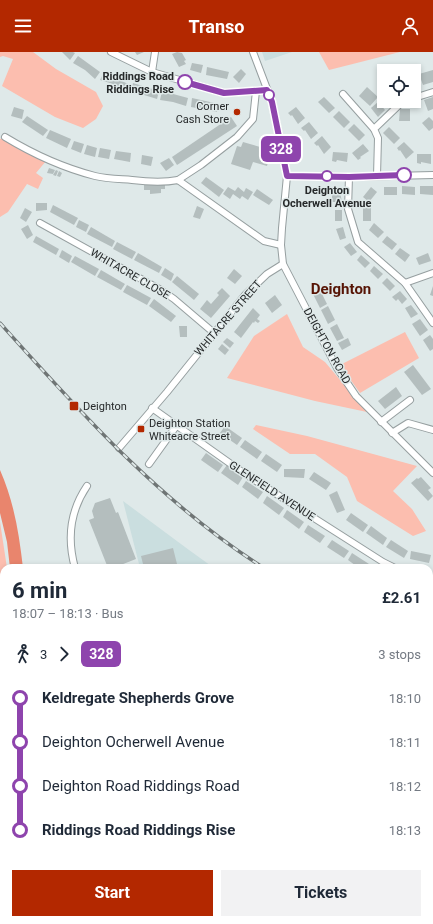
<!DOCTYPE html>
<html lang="en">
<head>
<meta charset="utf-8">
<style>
  body { margin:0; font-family:Roboto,sans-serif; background:#f2f2f3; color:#1f2937; height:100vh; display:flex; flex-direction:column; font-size:15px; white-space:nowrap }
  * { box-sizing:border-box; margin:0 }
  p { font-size:13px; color:#747a83 }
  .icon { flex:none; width:22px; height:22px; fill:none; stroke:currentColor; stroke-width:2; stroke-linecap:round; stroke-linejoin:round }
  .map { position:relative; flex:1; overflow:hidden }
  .sheet { position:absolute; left:0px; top:512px; width:433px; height:360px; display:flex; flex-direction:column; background:#fff; border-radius:12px 12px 0 0; box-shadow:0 2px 6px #0003 }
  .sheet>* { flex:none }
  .badge { padding:0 8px; border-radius:6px; font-size:14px; line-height:26px }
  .controls { position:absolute; left:377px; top:12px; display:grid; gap:8px }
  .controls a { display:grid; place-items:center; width:44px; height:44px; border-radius:0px; background:#fff; box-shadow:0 2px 6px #0003; font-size:20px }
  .map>.badge { position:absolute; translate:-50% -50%; box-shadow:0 0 0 2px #fff }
  .legs { display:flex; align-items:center; gap:6px; height:44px; padding:0 12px; font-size:13px }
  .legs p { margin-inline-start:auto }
  .summary { display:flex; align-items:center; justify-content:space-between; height:68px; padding:0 12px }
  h1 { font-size:22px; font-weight:700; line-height:30px }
  .button { display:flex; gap:8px; margin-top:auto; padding:8px 12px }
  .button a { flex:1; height:46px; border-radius:0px; background:#b32800; color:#fff; font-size:16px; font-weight:700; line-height:46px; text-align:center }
  .button a+a { background:#f2f2f3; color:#1f2937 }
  ul { padding:0 12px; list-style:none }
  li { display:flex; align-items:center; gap:14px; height:44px; font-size:15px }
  li i { display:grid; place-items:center; width:6px; height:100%; margin:0 5px; background:currentColor }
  li i::after { content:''; width:10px; height:10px; margin:-5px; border:3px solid; border-radius:50%; background:#fff }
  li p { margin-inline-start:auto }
  li:first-child i { background:linear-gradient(#0000 50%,currentColor 0) }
  li:last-child i { background:linear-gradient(currentColor 50%,#0000 0) }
  header { display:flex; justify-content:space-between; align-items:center; height:52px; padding:0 12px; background:#b32800; color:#fff; font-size:18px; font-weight:700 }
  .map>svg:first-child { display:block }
</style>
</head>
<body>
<header><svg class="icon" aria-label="menu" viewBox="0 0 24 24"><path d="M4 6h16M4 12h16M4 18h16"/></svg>Transo<svg class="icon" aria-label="person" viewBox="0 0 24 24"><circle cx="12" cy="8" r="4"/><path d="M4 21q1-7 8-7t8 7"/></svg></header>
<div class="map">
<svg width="433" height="872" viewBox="0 0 433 872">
  <rect width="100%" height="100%" fill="#dfe9e9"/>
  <g fill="#cadedf">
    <polygon points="262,0 292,0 265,9"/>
    <polygon points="123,449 189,498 214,516 140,516"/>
    <polygon points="433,652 433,872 389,872 385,868 429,868 429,665"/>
  </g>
  <g fill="#fcbeaf">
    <polygon points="0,0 33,0 56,17 96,40 103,54 96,67 83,76 55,65 2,34 13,7 3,4 0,5"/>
    <polygon points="319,0 400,0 329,18"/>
    <polygon points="3,86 18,97 46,109 36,121 43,126 38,137 27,132 8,160 0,165 0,87"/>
    <polygon points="287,262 303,295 325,310 367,360 315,349 227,326 254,284"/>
    <polygon points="405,280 419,306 360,341 350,327 342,312"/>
    <polygon points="256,373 307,384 417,414 393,439 412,457 426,479 413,484 357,449 347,425 315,402 290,402 253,377"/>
    <polygon points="0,470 7,516 4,516 3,565 0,564"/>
    <polygon points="0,762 4,764 4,801 0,801"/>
    <polygon points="0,818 4,819 4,868 76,868 80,872 0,872"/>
    <polygon points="316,868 345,868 350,872 323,872"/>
  </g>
  <g fill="#e9856d">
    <path d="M0 418C14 450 19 481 23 516H10L7 490 0 461Z"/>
    <polygon points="352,868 374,868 379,872 357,872"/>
  </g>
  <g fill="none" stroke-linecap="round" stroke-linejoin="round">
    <g stroke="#e9856d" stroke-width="13">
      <polyline points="0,813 4,813"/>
      <polyline points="94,868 99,872"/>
    </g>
  </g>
  <g fill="#b4bebe">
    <polygon points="62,0 73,0 75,1 70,8"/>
    <polygon points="135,0 144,0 137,3"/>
    <polygon points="177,0 182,1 186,8 184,9 186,12 179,15 172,2"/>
    <polygon points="78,4 100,20 95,27 85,18 73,11"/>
    <polygon points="192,11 203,13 201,21 190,18"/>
    <polygon points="207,15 229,20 227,27 206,23"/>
    <polygon points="241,17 246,22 239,31 233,25"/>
    <polygon points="433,18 433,30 423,33 419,22"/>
    <polygon points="104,20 128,32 125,39 113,32 100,28"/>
    <polygon points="133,31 159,39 157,47 131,39"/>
    <polygon points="367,35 378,45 370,54 359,44"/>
    <polygon points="162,39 188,46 186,54 173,50 160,48"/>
    <polygon points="324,45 335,56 329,61 318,50"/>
    <polygon points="433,45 433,57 428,59 424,48"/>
    <polygon points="192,46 219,52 217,60 191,55"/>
    <polygon points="378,50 385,58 378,65 371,56"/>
    <polygon points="14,55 24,58 22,67 11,64"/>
    <polygon points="296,55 305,66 298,72 292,63 291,64 288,61"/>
    <polygon points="400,57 410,57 410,69 399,69"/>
    <polygon points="339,59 350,70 344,76 333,65"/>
    <polygon points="27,64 48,78 43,84 22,70"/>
    <polygon points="231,65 237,74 177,113 172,105"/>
    <polygon points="429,65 433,69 433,76 429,79 422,71"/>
    <polygon points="309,70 318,81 311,87 305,78 304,79 301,76"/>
    <polygon points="354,72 365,83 359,89 348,78"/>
    <polygon points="389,75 400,86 394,92 383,81"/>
    <polygon points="50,78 71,87 67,96 46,86"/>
    <polygon points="322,84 331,95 324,102 318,93 317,94 314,91"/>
    <polygon points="74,89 84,92 81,101 71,97"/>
    <polygon points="243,90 271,98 267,114 253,110 250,118 231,112 237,94 241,95"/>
    <polygon points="404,90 414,100 406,107 400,98 399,99 397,96"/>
    <polygon points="363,92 369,99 360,105 361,106 358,108 352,101"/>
    <polygon points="87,93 97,96 95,105 84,102"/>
    <polygon points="100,96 111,98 109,107 98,105"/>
    <polygon points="116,99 131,101 130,110 114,107"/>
    <polygon points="333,100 348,101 347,110 337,108 336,110 332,109"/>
    <polygon points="417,102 431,102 431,112 421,110 421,112 417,111"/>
    <polygon points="142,103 153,105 151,114 141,112"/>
    <polygon points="169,106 174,113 166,119 160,111"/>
    <polygon points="49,116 55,118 53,122 47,121"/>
    <polygon points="56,118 58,119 56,124 53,123"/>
    <polygon points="59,119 62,121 60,125 57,124"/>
    <polygon points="206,125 224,138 219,145 201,131"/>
    <polygon points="144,133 165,133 165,137 161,137 161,141 150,142 150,138 144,138"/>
    <polygon points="402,134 415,135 415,143 402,142"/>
    <polygon points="420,134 433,134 433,143 420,142"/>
    <polygon points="228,135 235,139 238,135 244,140 246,136 253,140 248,148 242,144 240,147 233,142 230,147 223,142"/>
    <polygon points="371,135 377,140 369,150 363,145"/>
    <rect x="384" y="135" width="13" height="8"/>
    <polygon points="257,137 273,148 269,153 253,143"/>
    <polygon points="332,137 342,137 342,140 340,140 342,150 332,150"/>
    <polygon points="36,151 47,151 47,158 36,159"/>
    <polygon points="53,153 78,166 74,173 50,160"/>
    <polygon points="197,154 204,157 200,167 193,165"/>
    <polygon points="25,156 32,160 26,170 20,166"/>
    <rect x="363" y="156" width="8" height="13"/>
    <rect x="335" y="158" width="7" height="11"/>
    <polygon points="79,168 89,173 86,180 76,175"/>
    <polygon points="374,171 384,180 378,186 369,178"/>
    <polygon points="28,173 33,183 27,187 21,177"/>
    <polygon points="91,175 115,189 112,195 87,182"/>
    <polygon points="343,175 346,186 340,188 336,177"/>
    <polygon points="36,184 59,197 56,203 33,190"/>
    <polygon points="387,184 397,192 392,198 382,190"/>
    <polygon points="117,190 136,200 132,207 113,197"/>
    <polygon points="350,191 357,200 351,204 344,195"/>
    <polygon points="400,196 410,203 405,210 395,202"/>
    <polygon points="62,198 72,204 69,211 59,205"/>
    <polygon points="138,201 162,215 159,221 134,208"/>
    <polygon points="428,201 431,209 419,213 416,206"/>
    <polygon points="361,203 370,211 365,216 357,208"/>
    <polygon points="75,204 99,217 95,224 71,210"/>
    <polygon points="374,214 383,222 378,227 370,219"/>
    <polygon points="165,216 174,222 171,229 161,223"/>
    <polygon points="234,217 242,224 235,232 227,226"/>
    <polygon points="101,218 125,232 121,238 97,225"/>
    <polygon points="177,224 199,242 194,248 172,230"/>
    <polygon points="387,226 395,234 390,239 382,231"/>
    <polygon points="127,233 151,246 147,253 123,240"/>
    <polygon points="433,234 433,244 430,243"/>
    <polygon points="222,236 230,244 211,266 200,257 207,248 211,252 219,243 217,241"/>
    <polygon points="320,238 327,252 320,256 313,242"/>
    <polygon points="400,239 407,247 402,252 398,247 396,249 392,245"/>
    <polygon points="275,243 282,253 272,261 265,251"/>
    <polygon points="154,247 176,264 171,270 149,254"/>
    <polygon points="411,253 418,262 411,266 405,256"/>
    <polygon points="328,254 335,268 328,272 321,258"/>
    <polygon points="253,256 260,263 257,267 260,269 258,271 255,269 254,271 253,270 241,286 234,280"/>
    <polygon points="420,267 428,278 420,284 412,272"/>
    <polygon points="337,272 344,286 337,289 330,276"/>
    <polygon points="179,274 187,274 187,285 180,285"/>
    <polygon points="430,283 433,287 433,297 430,299 423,288"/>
    <polygon points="227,286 234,291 230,296 223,290"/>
    <polygon points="348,286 351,293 342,298 338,291"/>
    <polygon points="222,292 229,298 225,303 218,297"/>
    <polygon points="413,313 431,337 422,343 404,320"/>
    <polygon points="396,335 402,344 385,357 378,349"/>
    <polygon points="225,374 242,386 237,393 220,381"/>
    <polygon points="245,388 262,400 257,407 240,395"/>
    <polygon points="206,401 223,413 218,420 201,408"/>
    <polygon points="266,402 282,413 277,420 261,409"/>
    <polygon points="227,413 243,425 238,433 221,421"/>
    <polygon points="284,417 305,417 304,426 284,425"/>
    <polygon points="314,420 331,431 326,438 309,427"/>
    <polygon points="421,425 431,436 428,438 433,444 428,449 411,431 417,426 418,427"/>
    <polygon points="246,429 263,440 258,447 242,435"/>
    <polygon points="337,439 345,458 337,461 329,443"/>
    <polygon points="267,444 284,456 279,463 263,451"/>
    <polygon points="110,446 116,461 118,460 136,507 113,516 108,516 89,468 94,466 92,459 95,451"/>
    <polygon points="287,458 304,470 299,477 283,465"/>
    <polygon points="351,461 368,473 363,480 346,468"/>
    <polygon points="308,473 325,484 320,491 304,480"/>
    <polygon points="371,474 387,486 383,493 366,481"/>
    <polygon points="332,488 349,499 344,506 327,495"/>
    <polygon points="391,488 408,499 404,506 386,495"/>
    <polygon points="173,496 178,516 144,516 141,504"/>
    <polygon points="411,499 431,503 429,511 410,507"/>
    <polygon points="352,501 369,512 367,516 359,516 348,508"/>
    <polygon points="4,670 4,751 0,747 0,674"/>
    <polygon points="234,868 251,868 249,872 240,872"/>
    <rect x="262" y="868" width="27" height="4"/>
  </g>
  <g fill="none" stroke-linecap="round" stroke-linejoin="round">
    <defs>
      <g id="minor">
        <polyline points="111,0 152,20 224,41 267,38"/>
        <polyline points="253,0 272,50 287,124 282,176 281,193 283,212 337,316 356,344 433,421"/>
        <polyline points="152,20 155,0"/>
        <polyline points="343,42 374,77"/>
        <polyline points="414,46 433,40"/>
        <path d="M5 85C33 102 64 116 95 124 107 127 120 127 132 128 148 130 163 131 178 128L264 189 281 193"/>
        <polyline points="287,124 349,125 433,123"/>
        <polyline points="377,124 378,86 374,77 401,51 406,49"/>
        <polyline points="349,125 348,157 358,190 405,231 433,271"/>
        <polyline points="178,128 201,113 237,85 253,67 256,39"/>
        <polyline points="40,171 161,238 174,247 214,281"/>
        <polyline points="405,231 433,221"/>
        <polyline points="152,356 245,422 383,510 395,516"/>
        <polyline points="381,370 410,348"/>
        <polyline points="392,381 408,371 433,378"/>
        <polyline points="119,396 167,340 245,243 267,222 283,212"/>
        <polyline points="149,412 177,373"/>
        <path d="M75 516C67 487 70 459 87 434"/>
        <polyline points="429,525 433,526"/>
        <polyline points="0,755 4,757"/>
      </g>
      <g id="primary">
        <polyline points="0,574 4,576"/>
        <polyline points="429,606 433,605"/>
      </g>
    </defs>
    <use href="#minor" stroke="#969fa0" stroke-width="8"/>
    <use href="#primary" stroke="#187b80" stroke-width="12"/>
    <use href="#minor" stroke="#fff" stroke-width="6"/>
    <use href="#primary" stroke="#70cacf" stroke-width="10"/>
    <defs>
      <g id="rail">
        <path d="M0 271C81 361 161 451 264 516"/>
        <polyline points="429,614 433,616"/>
      </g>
    </defs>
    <use href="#rail" stroke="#6f7575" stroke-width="3.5"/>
    <use href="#rail" stroke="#dfe9e9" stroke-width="2" stroke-dasharray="6" stroke-linecap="butt"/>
  </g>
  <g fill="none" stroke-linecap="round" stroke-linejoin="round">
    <defs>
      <polyline id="line-1" points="185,30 224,41 267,38 272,50 287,124 349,125 404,123"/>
    </defs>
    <use href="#line-1" stroke="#fff" stroke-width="9"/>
    <use href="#line-1" stroke="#8e44ad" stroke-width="6"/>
  </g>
  <g fill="#fff" stroke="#8e44ad" stroke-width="2">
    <circle cx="185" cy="30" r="7"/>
    <circle cx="269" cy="43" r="5"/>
    <circle cx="404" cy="123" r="7"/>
    <circle cx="327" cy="124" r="5"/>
  </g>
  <g fill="#b32800" stroke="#dfe9e9" stroke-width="1.5">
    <circle cx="237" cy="60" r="4"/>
    <rect x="69" y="349" width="10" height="10" rx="2"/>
    <rect x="137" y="373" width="8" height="8" rx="2"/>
  </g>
  <g text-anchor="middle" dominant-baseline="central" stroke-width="3" stroke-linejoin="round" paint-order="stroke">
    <g font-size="11" font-weight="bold" fill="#26292a" stroke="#dfe9e9" text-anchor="end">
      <text x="174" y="24">Riddings Road<tspan x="174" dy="13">Riddings Rise</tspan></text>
      <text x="327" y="138" text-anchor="middle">Deighton<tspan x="327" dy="13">Ocherwell Avenue</tspan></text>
    </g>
    <g font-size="11" fill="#26292a" stroke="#dfe9e9" text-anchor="start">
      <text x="229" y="54" text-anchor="end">Corner<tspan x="229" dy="13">Cash Store</tspan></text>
      <text x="83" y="354">Deighton</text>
      <text x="149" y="371">Deighton Station<tspan x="149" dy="13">Whiteacre Street</tspan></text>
    </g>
    <g font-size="11" fill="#26292a" stroke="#dfe9e9">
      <text transform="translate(130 222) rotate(30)">WHITACRE CLOSE</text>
      <text transform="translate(228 266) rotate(-49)">WHITACRE STREET</text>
      <text transform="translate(327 294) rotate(61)">DEIGHTON ROAD</text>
      <text transform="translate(272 439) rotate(33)">GLENFIELD AVENUE</text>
    </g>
    <g font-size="15" font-weight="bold" fill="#561405" stroke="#dfe9e9">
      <text x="341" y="237">Deighton</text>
    </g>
  </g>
</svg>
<div class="controls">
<a><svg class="icon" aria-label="locate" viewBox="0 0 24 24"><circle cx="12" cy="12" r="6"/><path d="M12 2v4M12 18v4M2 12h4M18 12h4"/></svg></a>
</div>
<b class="badge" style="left:281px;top:97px;background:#8e44ad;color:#fff">328</b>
<section class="sheet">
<div class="summary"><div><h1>6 min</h1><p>18:07 – 18:13 · Bus</p></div><b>£2.61</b></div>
<div class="legs"><svg class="icon" aria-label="walk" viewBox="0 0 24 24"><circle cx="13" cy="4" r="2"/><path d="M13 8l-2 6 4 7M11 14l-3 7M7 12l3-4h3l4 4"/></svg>3<svg class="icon" aria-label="forward" viewBox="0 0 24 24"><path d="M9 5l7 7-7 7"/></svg><b class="badge" style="background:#8e44ad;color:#fff">328</b><p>3 stops</p></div>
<ul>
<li><i style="color:#8e44ad"></i><b>Keldregate Shepherds Grove</b><p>18:10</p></li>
<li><i style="color:#8e44ad"></i><span>Deighton Ocherwell Avenue</span><p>18:11</p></li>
<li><i style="color:#8e44ad"></i><span>Deighton Road Riddings Road</span><p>18:12</p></li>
<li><i style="color:#8e44ad"></i><b>Riddings Road Riddings Rise</b><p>18:13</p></li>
</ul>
<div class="button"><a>Start</a><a>Tickets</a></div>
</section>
</div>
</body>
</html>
